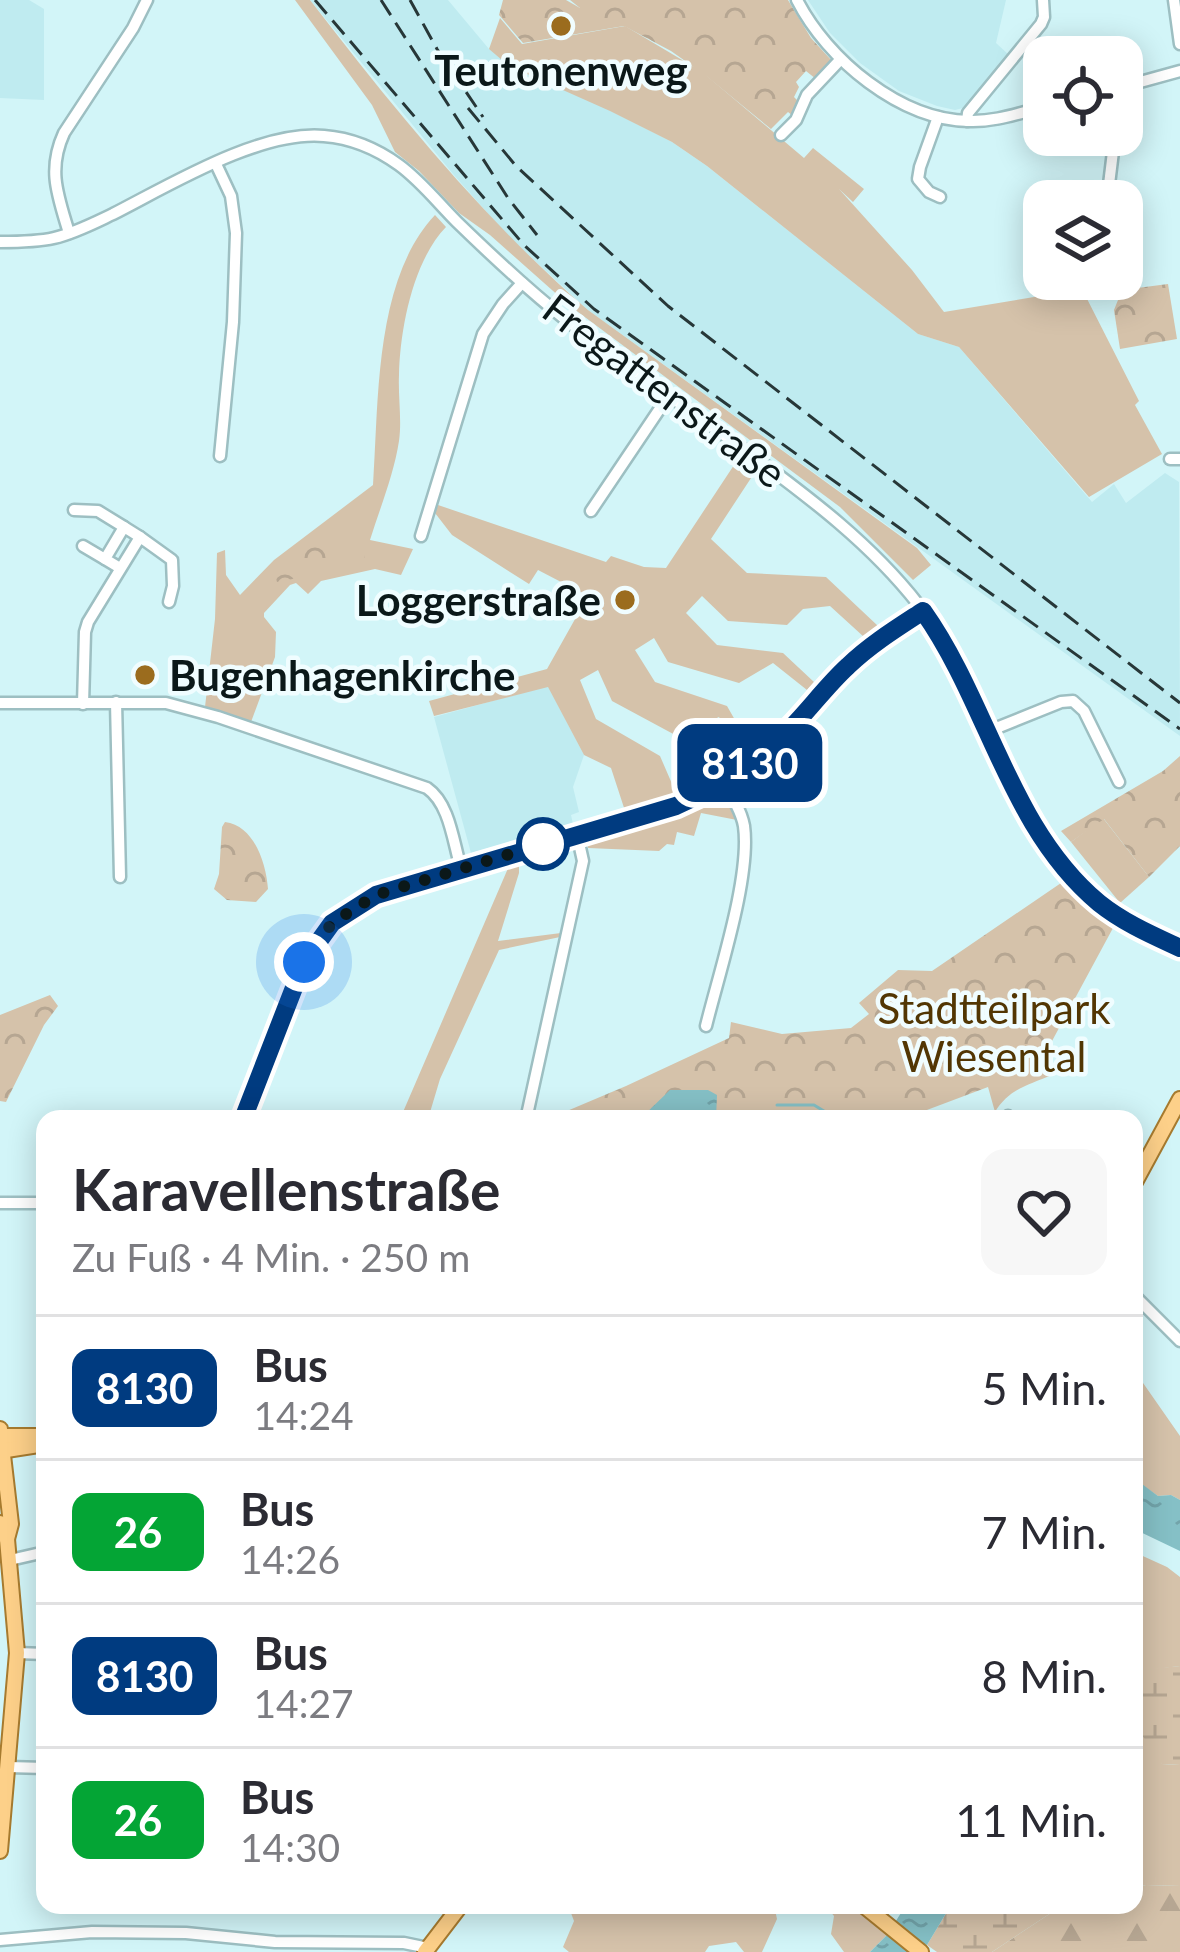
<!DOCTYPE html>
<html lang="de">
<head>
<meta charset="utf-8">
<style>
  body { margin:0; font-family:Lato,sans-serif; background:#f7f7f7; color:#2b2b33; height:100vh; display:flex; flex-direction:column; font-size:45px; white-space:nowrap }
  * { box-sizing:border-box; margin:0 }
  p { font-size:39px; color:#7c7c81 }
  .icon { flex:none; width:66px; height:66px; fill:none; stroke:currentColor; stroke-width:2; stroke-linecap:round; stroke-linejoin:round }
  .map { position:relative; flex:1; overflow:hidden }
  .drawer { position:absolute; left:36px; top:1110px; width:1107px; height:804px; display:flex; flex-direction:column; background:#fff; border-radius:24px; box-shadow:0 6px 30px #0003 }
  .drawer>* { flex:none }
  .badge { padding:0 24px; border-radius:18px; font-size:42px; line-height:78px }
  .tools { position:absolute; left:1023px; top:36px; display:grid; gap:24px }
  .tools a { display:grid; place-items:center; width:120px; height:120px; border-radius:24px; background:#fff; box-shadow:0 6px 30px #0003; font-size:60px }
  .you { position:absolute; width:60px; height:60px; margin:-30px; border:9px solid #fff; border-radius:50%; background:#1a73e8; box-shadow:0 0 0 18px #1a73e833 }
  .map>.badge { position:absolute; translate:-50% -50%; box-shadow:0 0 0 6px #fff }
  .round { display:grid; place-items:center; flex:none; width:126px; height:126px; border-radius:24px; background:#f7f7f7 }
  .overview { display:flex; align-items:center; justify-content:space-between; height:204px; padding:0 36px }
  h1 { font-size:57px; font-weight:700; line-height:90px }
  ul { padding:0; list-style:none }
  li { display:flex; align-items:center; gap:36px; height:144px; padding:0 36px; border-top:3px solid #e1e1e2 }
  li div { flex:1 }
  li b { display:block; font-size:45px }
  li em { font-style:normal }
  li .badge { min-width:132px; font-weight:700; text-align:center }
  .map>svg:first-child { display:block }
</style>
</head>
<body>
<div class="map">
<svg width="1180" height="1952" viewBox="0 0 1180 1952">
  <defs>
    <pattern id="forest-firs" width="22" height="20" patternUnits="userSpaceOnUse" patternTransform="scale(3)"><rect width="22" height="20" fill="#d5c2aa"/><path d="M5 1l3.5 6h-7zM16 11l3.5 6h-7z" fill="#b6a692"/></pattern>
    <pattern id="wetland-marsh" width="20" height="14" patternUnits="userSpaceOnUse" patternTransform="scale(3)"><rect width="20" height="14" fill="#d5c2aa"/><path d="M1 5h8M5 5V1M11 12h8M15 12V8" fill="none" stroke="#b6a692"/></pattern>
    <pattern id="park-crowns" width="20" height="18" patternUnits="userSpaceOnUse" patternTransform="scale(3)"><rect width="20" height="18" fill="#d5c2aa"/><path d="M2 6a3 3 0 1 1 6 0M12 15a3 3 0 1 1 6 0" fill="none" stroke="#b6a692"/></pattern>
    <pattern id="water-ripples" width="26" height="14" patternUnits="userSpaceOnUse" patternTransform="scale(3)"><rect width="26" height="14" fill="#85c0c6"/><path d="M2 4q2-2 4 0t4 0M15 11q2-2 4 0t4 0" fill="none" stroke="#72a4aa"/></pattern>
  </defs>
  <rect width="100%" height="100%" fill="#d2f5f8"/>
  <g fill="#bfebf0">
    <polygon points="0,0 29,0 44,9 44,100 0,98"/>
    <polygon points="310,0 448,0 489,49 672,142 707,166 918,334 959,347 1092,502 1114,484 1126,503 1165,473 1179,482 1180,736 588,310 507,235 453,174"/>
    <polygon points="808,0 1006,0 996,43 1010,56 967,107 955,110 937,106 899,91 860,63 830,33"/>
    <polygon points="548,686 584,755 573,787 579,812 571,815 573,824 471,853 434,717"/>
  </g>
  <g fill="#d5c2aa">
    <path d="M295 0H310C394 109 483 219 588 310L917 548 931 565 913 580 840 507 570 306 490 235 459 213 419 171 395 152 372 105Z"/>
    <polygon points="500,18 522,44 625,26 694,67 645,18 707,76 804,158 813,148 864,189 853,202 839,189 912,270 944,312 1082,289 1139,401 1135,405 1162,454 1089,497 959,347 918,334 707,166 672,142 610,111 509,66 489,49"/>
    <path d="M435 215 446 227C413 261 400 329 399 375 398 397 402 420 399 441 394 474 380 508 370 540L413 549 401 575 375 569 321 581 308 594 296 583 290 585 264 613V617L276 632 275 657 251 722 205 707 215 619 217 553 225 550 226 575 240 595 274 560 373 485C379 401 374 280 435 215Z"/>
    <polygon points="738,459 755,472 711,539 747,573 826,577 878,626 864,637 830,606 803,609 787,625 728,621 702,596 686,613 717,645 783,653 814,682 807,690 773,663 739,683 668,662 654,638 635,650 655,682 727,706 751,748 740,756 719,717 677,736 612,701 598,670 580,680 596,719 660,756 676,793 676,806 628,820 611,768 584,755 548,687 434,716 429,701 547,669 588,596 538,570 529,584 452,535 435,513 438,505 606,562 611,556 644,567 666,568"/>
    <path d="M720 798C730 800 733 811 737 820L701 813 694 836 677 832 674 845 667 844 659 851 588 848V844C633 832 678 820 720 798Z"/>
    <polygon points="1103,818 1149,877 1120,903 1071,842"/>
    <polygon points="519,864 519,873 498,941 561,933 560,937 499,950 440,1079 428,1119 400,1119 509,866"/>
    <polygon points="1134,1370 1180,1436 1180,1500 1171,1495 1158,1496 1138,1482 1134,1481"/>
    <polygon points="1134,1552 1167,1567 1180,1577 1180,1666 1148,1670 1162,1764 1180,1765 1180,1886 1146,1885 1134,1888"/>
    <polygon points="568,1905 711,1905 718,1908 730,1905 774,1905 777,1919 762,1952 744,1952 736,1942 709,1946 705,1952 569,1952 563,1947 574,1921"/>
    <polygon points="825,1905 853,1905 887,1935 870,1952 844,1952 831,1934 834,1916"/>
  </g>
  <polygon fill="url(#forest-firs)" points="1146,1885 1180,1886 1180,1952 992,1952 1057,1909 1072,1905 1134,1905 1134,1888"/>
  <g fill="url(#wetland-marsh)">
    <polygon points="1180,1666 1180,1765 1162,1764 1135,1725 1148,1669"/>
    <polygon points="951,1905 1055,1905 1057,1909 992,1952 937,1952 927,1945"/>
  </g>
  <g fill="url(#park-crowns)">
    <polygon points="503,0 566,0 580,8 570,0 788,0 811,38 833,62 816,79 806,71 796,82 799,87 794,97 797,100 793,116 788,112 771,129 705,75 671,51 624,26 523,43 499,15"/>
    <polygon points="1168,284 1177,339 1120,349 1114,310 1122,290"/>
    <polygon points="329,533 365,549 364,565 277,582 273,566 308,535 317,542 326,538"/>
    <polygon points="1180,756 1180,846 1149,877 1104,819 1071,842 1061,831 1163,771"/>
    <path d="M225 822C255 826 266 864 268 889L256 902 227 900 214 889 219 874 222 827Z"/>
    <path d="M1061 883 1092 913 1113 928 1045 1054 1052 1075C1028 1085 1009 1089 995 1112L988 1087 903 1119H548L626 1086 729 1038 731 1022 782 1034 851 1028 869 1014 859 1003 898 970 932 971Z"/>
    <polygon points="50,995 58,1006 44,1025 6,1102 0,1101 0,1015"/>
  </g>
  <g fill="url(#water-ripples)">
    <polygon points="670,1090 708,1090 717,1095 716,1119 640,1119"/>
    <polygon points="1134,1481 1138,1481 1158,1496 1171,1495 1180,1500 1180,1551 1134,1529"/>
    <polygon points="906,1905 951,1905 927,1945 925,1944 919,1952 870,1952 887,1935"/>
  </g>
  <g fill="none" stroke-linecap="round" stroke-linejoin="round">
    <polyline stroke="#85c0c6" stroke-width="3" points="777,1105 814,1105 837,1119"/>
    <defs>
      <g id="minor">
        <path d="M797 0C827 59 900 120 969 121 995 122 1019 113 1044 107"/>
        <polyline points="1174,0 1180,44"/>
        <polyline points="1122,87 1180,71"/>
        <polyline points="1122,108 1128,85"/>
        <polyline points="938,117 920,167 918,179 929,192 940,197"/>
        <polyline points="967,121 968,113 1041,24 1044,17 1043,0"/>
        <polyline points="781,135 796,120 807,95 840,60"/>
        <polyline points="216,164 231,196 236,233 233,322 220,456"/>
        <polyline points="1107,201 1115,135"/>
        <path d="M69 233C58 196 47 170 64 133L133 28 147 0"/>
        <path d="M0 242C18 242 37 242 54 238 75 233 94 223 113 214 170 185 260 130 324 136 350 138 377 149 399 165 421 181 438 203 457 222 492 256 527 289 565 319 625 365 688 409 749 453 810 498 871 544 918 604 991 697 1006 828 1101 904 1125 923 1153 935 1180 948"/>
        <polyline points="1170,459 1180,459"/>
        <polyline points="74,510 98,511 124,527"/>
        <polyline points="591,511 669,395"/>
        <polyline points="421,536 483,334 503,304 522,283"/>
        <polyline points="83,546 105,559"/>
        <polyline points="120,568 105,559 124,527 140,537"/>
        <polyline points="116,702 120,877"/>
        <path d="M0 703H166L218 717 427 788C450 804 453 842 461 868"/>
        <polyline points="83,704 85,632 88,622 140,537 172,560 173,586 169,602"/>
        <polyline points="989,731 1061,702 1073,701 1084,711 1119,782"/>
        <path d="M706 1026C719 973 751 877 744 826 741 810 732 796 723 783"/>
        <polyline points="527,1115 583,861 577,834"/>
        <path d="M243 1119 304 963 333 924 376 895 676 806C716 789 753 766 785 735 807 713 825 687 848 666 870 644 897 627 923 611"/>
        <polyline points="1005,1119 1008,1116"/>
        <polyline points="0,1203 45,1203"/>
        <polyline points="1134,1295 1180,1341"/>
        <polyline points="10,1560 45,1552"/>
        <polyline points="17,1653 45,1654"/>
        <polyline points="8,1767 45,1768"/>
        <polyline points="0,1940 92,1932 186,1933 275,1942 404,1943 428,1948"/>
      </g>
      <g id="major">
        <polyline points="1134,1184 1180,1099"/>
        <polyline points="0,1429 11,1524 7,1539"/>
        <polyline points="0,1436 45,1436"/>
        <polyline points="0,1451 45,1444"/>
        <polyline points="0,1523 7,1539 17,1653 0,1851"/>
        <polyline points="863,1905 921,1952"/>
        <polyline points="425,1952 461,1905"/>
      </g>
    </defs>
    <use href="#minor" stroke="#9dbfc2" stroke-width="15"/>
    <use href="#major" stroke="#a77b2f" stroke-width="18"/>
    <use href="#minor" stroke="#fff" stroke-width="10"/>
    <use href="#major" stroke="#fdd089" stroke-width="14"/>
    <g stroke="#273738" stroke-width="3" stroke-dasharray="18 9" stroke-linecap="butt">
      <polyline points="315,0 524,245 594,309 1180,729"/>
      <polyline points="381,0 508,198 537,235"/>
      <polyline points="410,0 437,49 483,117"/>
      <polyline points="468,108 516,166 668,306 1180,703"/>
    </g>
  </g>
  <g fill="none" stroke-linecap="round" stroke-linejoin="round">
    <defs>
      <path id="line" d="M243 1119 304 962 332 923 376 895 676 806C716 789 753 766 784 735 807 713 825 687 848 666 871 644 897 628 923 611 989 704 1009 828 1099 903 1124 923 1152 935 1180 948"/>
    </defs>
    <use href="#line" stroke="#fff" stroke-width="27"/>
    <use href="#line" stroke="#003b80" stroke-width="18"/>
    <polyline stroke="#0b1819" stroke-width="12" stroke-dasharray="0 21.6" points="304,962 332,923 376,895 552,841 543,844"/>
  </g>
  <g fill="#9b6c1e" stroke="#f0fdff" stroke-width="4.5">
    <circle cx="561" cy="26" r="12"/>
    <circle cx="625" cy="600" r="12"/>
    <circle cx="145" cy="675" r="12"/>
  </g>
  <circle fill="#fff" stroke="#003b80" stroke-width="6" cx="543" cy="844" r="24"/>
  <g text-anchor="middle" dominant-baseline="central" stroke-width="9" stroke-linejoin="round" paint-order="stroke">
    <g font-size="42" font-weight="bold" fill="#0b1819" stroke="#f0fdff">
      <text x="561" y="70">Teutonenweg</text>
      <text x="601" y="600" text-anchor="end">Loggerstraße</text>
      <text x="169" y="675" text-anchor="start">Bugenhagenkirche</text>
    </g>
    <g font-size="42" fill="#0b1819" stroke="#f0fdff">
      <text transform="translate(665 390) rotate(37)">Fregattenstraße</text>
    </g>
    <g font-size="42" fill="#523603" stroke="#f0fdff">
      <text x="994" y="1008">Stadtteilpark<tspan x="994" dy="48">Wiesental</tspan></text>
    </g>
  </g>
</svg>
<div class="tools">
<a><svg class="icon" aria-label="locate" viewBox="0 0 24 24"><circle cx="12" cy="12" r="6"/><path d="M12 2v4M12 18v4M2 12h4M18 12h4"/></svg></a>
<a><svg class="icon" aria-label="layers" viewBox="0 0 24 24"><path d="M12 4l9 5-9 5-9-5zM3 14l9 5 9-5"/></svg></a>
</div>
<div class="you" style="left:304px;top:962px"></div>
<b class="badge" style="left:750px;top:763px;background:#003b80;color:#fff">8130</b>
<section class="drawer">
<div class="overview"><div><h1>Karavellenstraße</h1><p>Zu Fuß · 4 Min. · 250 m</p></div><a class="round"><svg class="icon" aria-label="heart" viewBox="0 0 24 24"><path d="M12 20l-8-8c-3-5 5-10 8-4 3-6 11-1 8 4z"/></svg></a></div>
<ul>
<li><span class="badge" style="background:#003b80;color:#fff">8130</span><div><b>Bus</b><p>14:24</p></div><em>5 Min.</em></li>
<li><span class="badge" style="background:#04a535;color:#fff">26</span><div><b>Bus</b><p>14:26</p></div><em>7 Min.</em></li>
<li><span class="badge" style="background:#003b80;color:#fff">8130</span><div><b>Bus</b><p>14:27</p></div><em>8 Min.</em></li>
<li><span class="badge" style="background:#04a535;color:#fff">26</span><div><b>Bus</b><p>14:30</p></div><em>11 Min.</em></li>
</ul>
</section>
</div>
</body>
</html>
